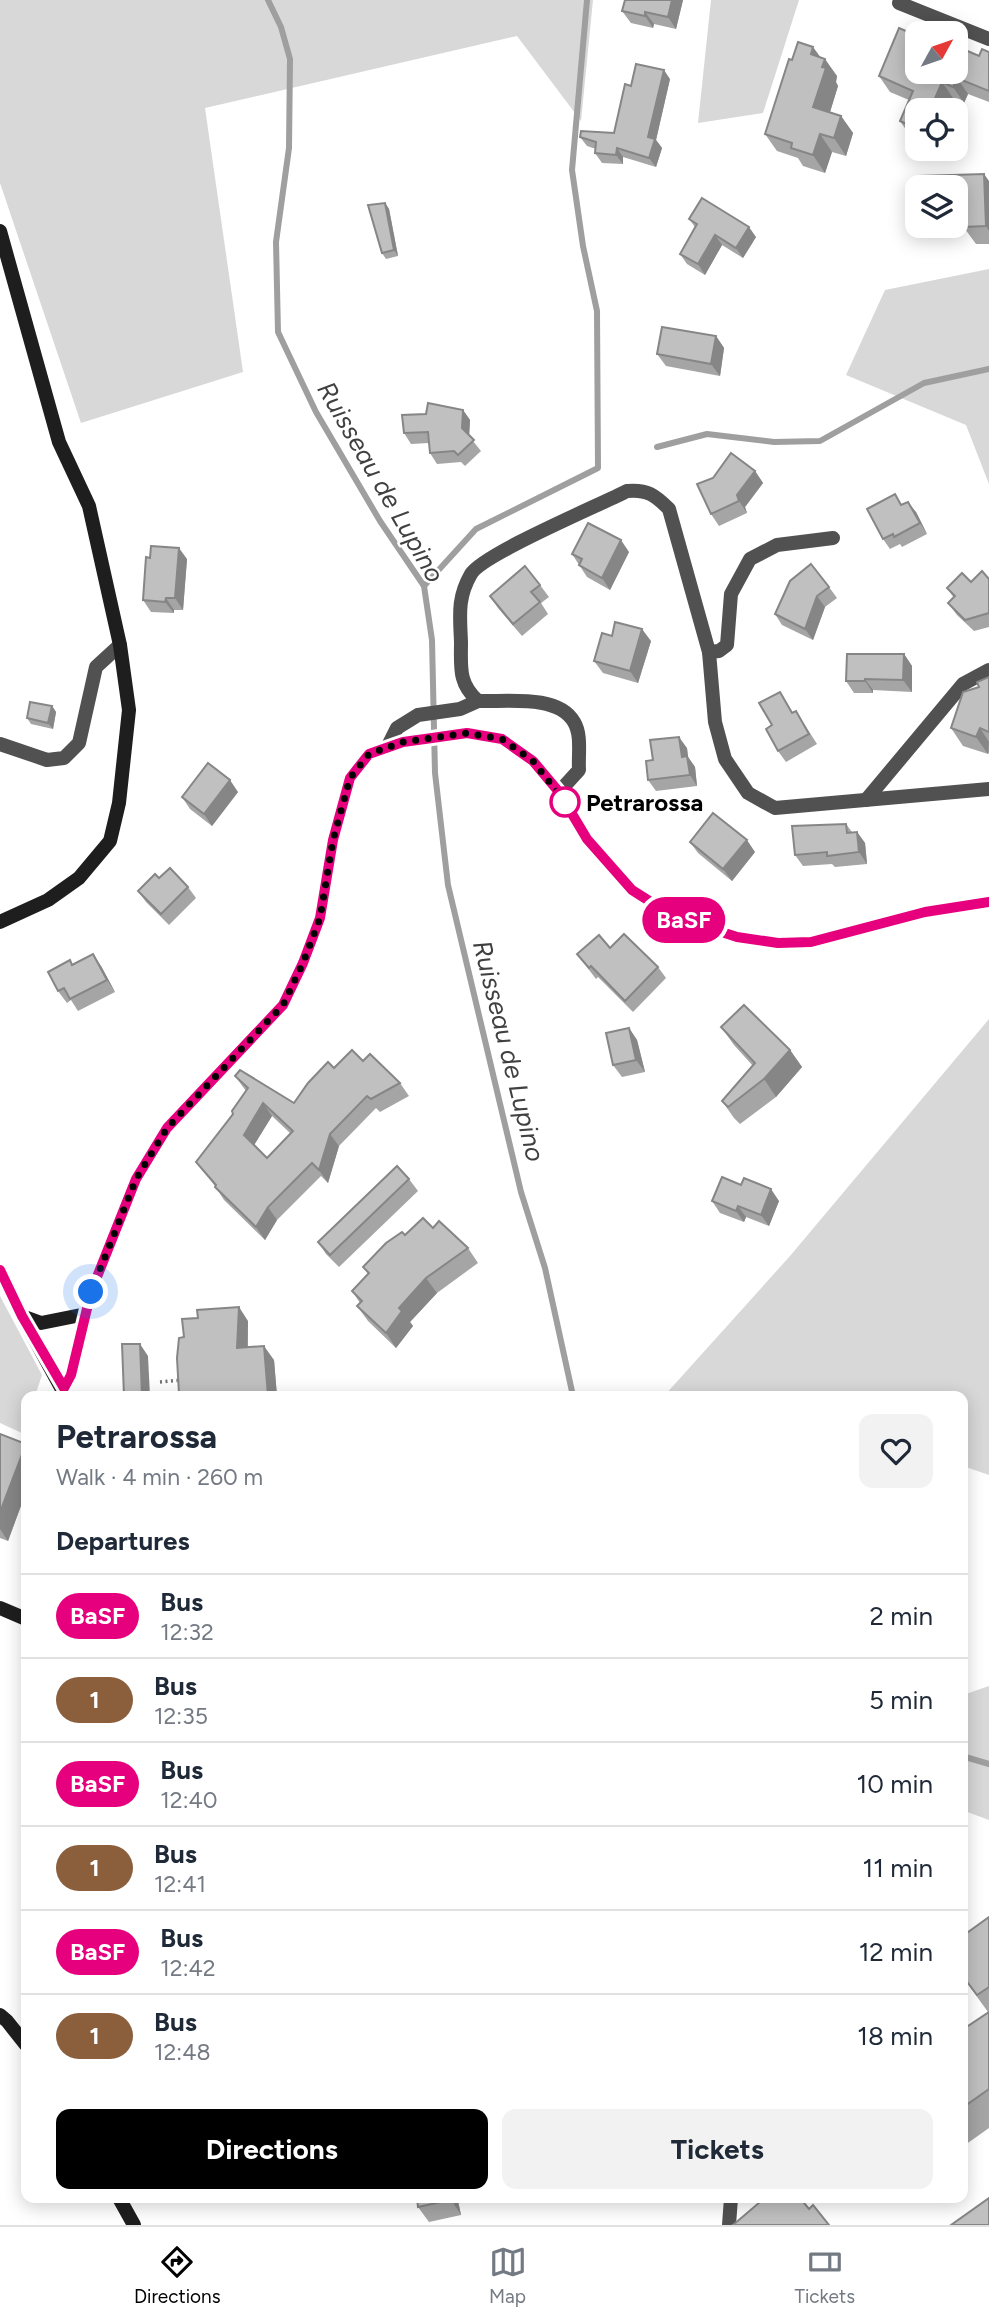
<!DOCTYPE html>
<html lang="en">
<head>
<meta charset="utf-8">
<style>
  body { margin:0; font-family:Figtree,sans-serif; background:#f2f2f3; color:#1f2937; height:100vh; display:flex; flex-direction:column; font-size:26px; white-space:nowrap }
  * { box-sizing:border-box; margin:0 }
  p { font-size:23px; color:#747a83 }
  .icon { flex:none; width:38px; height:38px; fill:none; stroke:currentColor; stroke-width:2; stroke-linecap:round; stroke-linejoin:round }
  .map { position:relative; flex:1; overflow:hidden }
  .details { position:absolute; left:21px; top:1391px; width:947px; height:812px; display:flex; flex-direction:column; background:#fff; border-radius:14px; box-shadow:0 4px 18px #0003 }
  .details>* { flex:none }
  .badge { padding:0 14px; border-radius:23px; font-size:24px; line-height:46px }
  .needle { width:46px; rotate:50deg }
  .controls { position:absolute; left:905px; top:21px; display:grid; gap:14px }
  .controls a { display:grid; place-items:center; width:63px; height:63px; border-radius:14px; background:#fff; box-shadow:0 4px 18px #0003; font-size:35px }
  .you { position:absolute; width:35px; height:35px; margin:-18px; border:5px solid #fff; border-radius:50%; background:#1a73e8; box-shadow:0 0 0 10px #1a73e833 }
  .map>.badge { position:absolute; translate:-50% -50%; box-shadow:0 0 0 4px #fff }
  h2 { padding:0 35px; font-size:26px; line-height:63px }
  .round { display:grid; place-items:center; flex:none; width:74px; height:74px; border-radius:14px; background:#f2f2f3 }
  .overview { display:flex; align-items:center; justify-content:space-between; height:119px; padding:0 35px }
  h1 { font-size:33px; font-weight:700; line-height:52px }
  .button { display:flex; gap:14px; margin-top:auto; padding:14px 35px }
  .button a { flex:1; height:80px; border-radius:14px; background:#000; color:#fff; font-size:28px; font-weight:700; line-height:80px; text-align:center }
  .button a+a { background:#f2f2f3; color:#1f2937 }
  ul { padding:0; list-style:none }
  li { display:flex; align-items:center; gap:21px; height:84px; padding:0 35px; border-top:2px solid #e0e1e3 }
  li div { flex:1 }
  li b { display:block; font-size:26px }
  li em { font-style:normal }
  li .badge { min-width:77px; font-weight:700; text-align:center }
  .menu { display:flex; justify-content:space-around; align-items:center; height:98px; border-top:2px solid #e0e1e3; background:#fff; font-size:19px; color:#747a83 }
  .menu a { display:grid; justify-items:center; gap:4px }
  .menu .on { color:#000 }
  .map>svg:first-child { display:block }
</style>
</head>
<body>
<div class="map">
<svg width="989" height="2225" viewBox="0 0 989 2225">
  <rect width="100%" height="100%" fill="#fff"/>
  <g fill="#d8d8d8">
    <polygon points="0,0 593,0 581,121 517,36 205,108 243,372 81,423 0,183"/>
    <polygon points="711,0 799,0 763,113 698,123"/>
    <polygon points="989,269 989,484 966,425 846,375 885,290"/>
    <polygon points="989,1019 989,1475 963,1466 962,1396 664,1396 790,1256"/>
    <polygon points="0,1296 42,1375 35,1396 26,1396 24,1434 0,1423"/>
    <polygon points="989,1686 989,1820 962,1810 963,1695"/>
  </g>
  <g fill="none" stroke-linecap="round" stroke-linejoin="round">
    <g stroke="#9f9f9f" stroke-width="6">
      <polyline points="268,0 281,27 290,59 289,148 276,242 278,332 316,412 380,521 424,586 432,640 435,773 448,885 521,1192 545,1268 573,1396"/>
      <polyline points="657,447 707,434 774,442 820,441 924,383 989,369"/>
      <polyline points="424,586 476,529 598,468 597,311 583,246 572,170 587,0"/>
      <polyline points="962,1756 989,1764"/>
    </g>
    <polyline stroke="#737373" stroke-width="3.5" stroke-dasharray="2 3.5" stroke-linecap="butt" points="160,1382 182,1380"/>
    <g stroke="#515151" stroke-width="14">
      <polyline points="899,3 989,39"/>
      <polyline points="709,652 719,651 727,645 731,594 750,559 777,545 833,538"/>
      <polyline points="0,744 47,760 64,758 79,743 96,667 120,645"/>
      <polyline points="387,748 397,728 418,715 460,709 478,701"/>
      <path d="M559 792 579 770C578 755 582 735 574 722 558 694 506 702 478 701 458 683 461 667 461 642 460 616 457 598 471 574 483 554 600 505 627 491 647 489 655 495 669 509L709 652 715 722 725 759 748 793 775 808 989 789"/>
      <polyline points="866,800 963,684 989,670"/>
      <polyline points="729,2225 731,2198"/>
    </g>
    <g stroke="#1e1e1e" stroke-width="14">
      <polyline points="0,231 59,442 89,506 120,645 129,710 119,803 110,841 79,878 48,900 0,922"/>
      <polyline points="0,1270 22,1316 65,1395"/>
      <polyline points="22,1316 41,1323 86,1314"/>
      <polyline points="63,1388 71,1375 91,1292 136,1179 167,1128 283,1005 303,963 320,918 333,840 350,778 369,754 403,742 467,733 502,739 533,761 559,792 587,839 632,890 673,916 737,937 778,943 811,942 925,912 989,902"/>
      <polyline points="0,1608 26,1619"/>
      <polyline points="0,2015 7,2021 26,2045"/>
      <polyline points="119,2198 134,2225"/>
    </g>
  </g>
  <g fill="#a5a5a5" fill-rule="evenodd">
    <polygon points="683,0 676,29 654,24 653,28 631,23 622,11"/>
    <polygon points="989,52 989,102 968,94 964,103 953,98 917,110 917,140 911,137 900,121 909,100 890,92 879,76 917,72 979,56"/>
    <polygon points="821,57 837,76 836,82 838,86 830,112 841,116 853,133 846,156 832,152 825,173 803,166 798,158 777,151 765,134 792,60"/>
    <polygon points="670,79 656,140 662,148 656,167 623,157 623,164 602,163 595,153 596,149 587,146 580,137 614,133 631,86"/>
    <polygon points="989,181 989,244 976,244 965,229 932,230 929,226 956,226 956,187"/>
    <polygon points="385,203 389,209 398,256 386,259 382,253"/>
    <polygon points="689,219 756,237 743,258 722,245 705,275 687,264 680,254 695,227"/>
    <polygon points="716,336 724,348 720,376 666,366 657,354"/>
    <polygon points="463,410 470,420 469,436 481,451 465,466 461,462 437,464 430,453 429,443 411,444 404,433 426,414"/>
    <polygon points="755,471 763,483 745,507 747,513 719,526 711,514"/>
    <polygon points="903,505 916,512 927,534 902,547 900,544 890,549 883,539"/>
    <polygon points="629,552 610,590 587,577 572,554"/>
    <polygon points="187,559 183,610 174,610 174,613 151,612 143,600"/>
    <polygon points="989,579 989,627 974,631 957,615 948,603 954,598 947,588"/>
    <polygon points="540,585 549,597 541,603 548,614 522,636 498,608 490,596"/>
    <polygon points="829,587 837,598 825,607 813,640 782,625 775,614"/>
    <polygon points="612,636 651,641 638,683 603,673 594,661"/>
    <polygon points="904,654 912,666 912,692 873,690 873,693 854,693 846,681"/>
    <polygon points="989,677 989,753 988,754 963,746 951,728 979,687"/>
    <polygon points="780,692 793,713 796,711 817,744 786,762 778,751 772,725"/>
    <polygon points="52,706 56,712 53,729 31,724 27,718"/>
    <polygon points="687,748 688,757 695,767 697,786 656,791 648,780 653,760"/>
    <polygon points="238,792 212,826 190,809 182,797"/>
    <polygon points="846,824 852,832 857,832 865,843 867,864 835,867 832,864 803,866 795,855"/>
    <polygon points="690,842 755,852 732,881 698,853"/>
    <polygon points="159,878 188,887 196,898 169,925 146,902 138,891"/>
    <polygon points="610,948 658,967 666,978 633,1012 598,977 596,979 577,954"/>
    <polygon points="73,965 101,966 115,992 78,1011 71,1000 67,1003 58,991"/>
    <polygon points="721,1027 790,1050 802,1067 776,1097 740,1124 734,1118 722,1101 753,1066 734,1045"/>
    <polygon points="629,1028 637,1040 645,1072 622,1077 613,1065"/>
    <path d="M363 1061 400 1083 409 1096 380 1112 376 1108 339 1146 328 1183 321 1176 277 1220 265 1240 224 1200 215 1186 196 1162 233 1114 246 1091 235 1076 294 1103 334 1068ZM272 1116 290 1133 267 1158 254 1145Z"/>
    <polygon points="409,1179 418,1191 339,1267 326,1254 318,1242"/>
    <polygon points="712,1201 779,1201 769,1226 746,1217 744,1222 720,1213"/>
    <polygon points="433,1228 468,1248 478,1263 437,1293 410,1322 413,1326 396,1348 368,1321 357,1306 360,1303 352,1291 368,1274 363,1267 405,1235"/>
    <polygon points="248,1321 248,1348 274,1360 277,1396 181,1396 179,1394 184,1337"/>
    <polygon points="0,1434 26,1445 26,1492 8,1541 0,1538"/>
    <polygon points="989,1917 989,2128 965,2145 962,2142 962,2030 988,2012 962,1976 964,1935"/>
    <polygon points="417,2198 470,2198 470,2199 458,2201 461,2215 429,2222 418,2207"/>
  </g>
  <g fill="#868686">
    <polygon points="672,0 683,0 676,29 668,17"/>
    <polygon points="645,12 654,24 653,28 645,16"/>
    <polygon points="813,47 824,62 825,59 837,76 836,82 838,86 826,125 813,107 811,54"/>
    <polygon points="664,70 670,79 656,140 662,148 656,167 649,158 648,137"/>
    <polygon points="957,78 968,94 964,103 953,87"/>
    <polygon points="942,82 953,98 948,110 930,110"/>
    <polygon points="841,116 853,133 846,156 834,138"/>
    <polygon points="820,134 832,152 825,173 813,155"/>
    <polygon points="617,148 623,157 623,164 616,155"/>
    <polygon points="984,174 989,181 989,231 986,226"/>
    <polygon points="385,203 389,209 398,256 394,250"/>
    <polygon points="749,227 756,237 743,258 736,248"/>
    <polygon points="715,235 722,245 705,275 698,264"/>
    <polygon points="716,336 724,348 720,376 711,364"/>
    <polygon points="463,410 470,420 469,438 462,428"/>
    <polygon points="755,471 763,483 745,507 747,513 739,501 737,495"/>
    <polygon points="908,502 916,512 927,534 920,523"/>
    <polygon points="621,540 629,552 610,590 602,578"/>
    <polygon points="179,548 187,559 183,610 175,598"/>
    <polygon points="817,596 825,607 813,640 805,629"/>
    <polygon points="166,598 174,610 174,613 165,602"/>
    <polygon points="642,629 651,641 638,683 630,671"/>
    <polygon points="904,654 912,666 912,692 903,680"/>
    <polygon points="865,679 873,690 873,693 865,681"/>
    <polygon points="52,706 56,712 53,729 48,723"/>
    <polygon points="980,728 989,742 988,754 976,737"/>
    <polygon points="679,737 687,748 688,757 695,767 697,786 690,775 682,757"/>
    <polygon points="230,780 238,792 212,826 204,814"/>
    <polygon points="857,832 865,843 867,864 859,852"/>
    <polygon points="747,840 755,852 732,881 723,869"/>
    <polygon points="93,954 101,966 115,992 107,980"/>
    <polygon points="629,1028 637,1040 645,1072 636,1060"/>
    <polygon points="790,1050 802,1067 776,1097 764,1079"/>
    <polygon points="263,1103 272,1116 253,1147 244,1135"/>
    <polygon points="330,1134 339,1146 328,1183 319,1170"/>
    <polygon points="771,1189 779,1201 769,1226 761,1215"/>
    <polygon points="738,1206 746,1217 744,1222 736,1211"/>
    <polygon points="268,1207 277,1220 265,1240 256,1227"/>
    <polygon points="426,1278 437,1293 410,1322 413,1326 396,1348 386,1333 399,1308"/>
    <polygon points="239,1307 248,1321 247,1362 237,1348"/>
    <polygon points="140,1344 148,1356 150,1396 142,1396"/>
    <polygon points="264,1346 274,1360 277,1396 268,1396"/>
    <polygon points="26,1444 26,1492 8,1541 0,1529 0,1512"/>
    <polygon points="450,2198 456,2198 458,2201 461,2215"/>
  </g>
  <g fill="#c0c0c0" stroke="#868686" stroke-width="2" fill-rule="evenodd">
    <polygon points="625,0 672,0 668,17 645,12 645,16 622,11"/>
    <polygon points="899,28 917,36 917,72 956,72 956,46 979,56 982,49 989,52 989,91 957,78 953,87 942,82 930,110 917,110 917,129 900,121 913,91 879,76"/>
    <polygon points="798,42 813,47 811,54 825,59 822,67 826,68 813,107 841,116 834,138 820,134 813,155 791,148 792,143 765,134 789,59 792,60"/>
    <polygon points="636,64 664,70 648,137 655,139 649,158 617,148 616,155 595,153 596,142 580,137 581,131 614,133 625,84 631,86"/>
    <polygon points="984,174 986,226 963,227 963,211 956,211 956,187 919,187 919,176"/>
    <polygon points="702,198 749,227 736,248 715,235 698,264 680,254 697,224 689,219"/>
    <polygon points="385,203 394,250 382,253 368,205"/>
    <polygon points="662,327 716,336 711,364 657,354"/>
    <polygon points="428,403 463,410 462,428 474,440 458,455 454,451 430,453 428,432 404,433 402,415 426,414"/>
    <polygon points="731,453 755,471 737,495 739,501 711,514 697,484 713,478"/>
    <polygon points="895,494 901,505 908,502 920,523 894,537 893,534 883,539 867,509"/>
    <polygon points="588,523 621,540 602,578 579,565 582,559 572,554"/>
    <polygon points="151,546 179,548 175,598 166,598 165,602 143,600 146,557 150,558"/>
    <polygon points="811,564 829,587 817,596 805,629 775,614 790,581"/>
    <polygon points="525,566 540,585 531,592 540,602 513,624 490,596"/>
    <polygon points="982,571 989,579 989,613 965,620 948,603 955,596 947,588 962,573 971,582"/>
    <polygon points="615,622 642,629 630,671 594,661 602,633 612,636"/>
    <polygon points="847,654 904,654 903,680 865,679 865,681 846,681"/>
    <polygon points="989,677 989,732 980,728 976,737 951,728 963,692 979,687 977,682"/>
    <polygon points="780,692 792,713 796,711 809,734 778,751 766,729 772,725 759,703"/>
    <polygon points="30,702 52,706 48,723 27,718"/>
    <polygon points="679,737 682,757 687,756 690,775 648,780 646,761 653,760 650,740"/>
    <polygon points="208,763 230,780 204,814 182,797"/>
    <polygon points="713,813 747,840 723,869 690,842"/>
    <polygon points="846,824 847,833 857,832 859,852 827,856 827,852 795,855 792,826"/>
    <polygon points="170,868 188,887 161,914 138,891 155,874 159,878"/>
    <polygon points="624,934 658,967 625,1001 591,966 589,968 577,954 599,935 610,948"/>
    <polygon points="93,954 107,980 70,999 64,988 58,991 48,972 70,960 72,965"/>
    <polygon points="744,1005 790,1050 764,1079 728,1107 722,1101 755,1063 721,1027"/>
    <polygon points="629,1028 636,1060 613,1065 606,1033"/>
    <path d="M352 1050 363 1061 370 1054 400 1083 371 1099 367 1096 330 1134 319 1170 312 1163 268 1207 256 1227 215 1187 216 1185 196 1162 233 1114 232 1111 248 1088 235 1076 240 1070 294 1103 308 1083 328 1062 334 1068ZM263 1103 293 1131 267 1158 244 1135Z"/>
    <polygon points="397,1166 409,1179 330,1255 318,1242"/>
    <polygon points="722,1177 741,1185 744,1178 771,1189 761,1215 738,1206 736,1211 712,1201"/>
    <polygon points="423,1218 433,1228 439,1221 468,1248 426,1278 399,1308 402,1311 386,1333 357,1306 362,1301 352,1291 369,1273 363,1267 386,1243 402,1232 405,1235"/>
    <polygon points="239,1307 237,1348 264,1346 268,1396 188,1396 188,1393 179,1394 177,1358 179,1338 184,1337 182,1319 198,1318 197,1310"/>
    <polygon points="122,1344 140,1344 142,1396 124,1396"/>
    <polygon points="0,1434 26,1444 0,1512"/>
    <polygon points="989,1917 989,1987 977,1995 962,1975 962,1933 964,1935"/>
    <polygon points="989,2012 989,2089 962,2108 962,2030"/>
    <polygon points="417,2198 450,2198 450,2200 418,2207"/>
    <polygon points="760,2198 800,2198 809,2209 813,2205 829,2225 733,2225 760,2202 758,2200"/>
    <polygon points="989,2198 989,2225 951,2225"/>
  </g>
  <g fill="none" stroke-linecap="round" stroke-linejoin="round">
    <defs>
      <polyline id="line" points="0,1270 22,1316 64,1388 71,1375 91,1292 136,1179 167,1128 283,1005 303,963 320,918 333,840 350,778 369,754 403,742 425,739 467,733 502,739 533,761 559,792 587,839 632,890 673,916 737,937 778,943 811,942 925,912 989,902"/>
    </defs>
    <use href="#line" stroke="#fff" stroke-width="16"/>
    <use href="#line" stroke="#e6007e" stroke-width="10"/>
    <polyline stroke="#000" stroke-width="7" stroke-dasharray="0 12.6" points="91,1292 136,1179 167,1128 283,1005 303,963 320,918 333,840 350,778 369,754 403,742 467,733 502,739 533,761 565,802"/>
  </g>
  <circle fill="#fff" stroke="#e6007e" stroke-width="3.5" cx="565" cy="802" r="14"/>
  <g text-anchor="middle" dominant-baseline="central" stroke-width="5" stroke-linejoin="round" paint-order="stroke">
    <g font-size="24" font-weight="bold" fill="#000" stroke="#fff" text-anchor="start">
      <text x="586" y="802">Petrarossa</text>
    </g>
    <g font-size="26" font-style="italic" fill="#404040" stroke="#fff">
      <text transform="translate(381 482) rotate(60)">Ruisseau de Lupino</text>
      <text transform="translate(509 1051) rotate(76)">Ruisseau de Lupino</text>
    </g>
  </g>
</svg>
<div class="controls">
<a><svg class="needle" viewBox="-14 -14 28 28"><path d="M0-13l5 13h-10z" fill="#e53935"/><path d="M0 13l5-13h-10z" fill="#747a83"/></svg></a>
<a><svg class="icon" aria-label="locate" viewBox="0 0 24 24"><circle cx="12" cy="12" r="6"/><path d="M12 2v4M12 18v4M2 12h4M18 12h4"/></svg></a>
<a><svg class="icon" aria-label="layers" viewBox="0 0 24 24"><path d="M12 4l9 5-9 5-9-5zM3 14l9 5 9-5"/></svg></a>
</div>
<div class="you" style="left:91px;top:1292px"></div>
<b class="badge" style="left:684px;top:920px;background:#e6007e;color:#fff">BaSF</b>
<section class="details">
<div class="overview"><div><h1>Petrarossa</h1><p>Walk · 4 min · 260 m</p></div><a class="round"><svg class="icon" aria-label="heart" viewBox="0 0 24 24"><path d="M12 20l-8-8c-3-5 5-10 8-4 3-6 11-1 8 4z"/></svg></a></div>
<h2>Departures</h2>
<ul>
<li><span class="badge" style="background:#e6007e;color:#fff">BaSF</span><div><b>Bus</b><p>12:32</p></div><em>2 min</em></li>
<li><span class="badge" style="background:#8b5e3c;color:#fff">1</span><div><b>Bus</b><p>12:35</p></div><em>5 min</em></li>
<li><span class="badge" style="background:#e6007e;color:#fff">BaSF</span><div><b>Bus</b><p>12:40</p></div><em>10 min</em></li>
<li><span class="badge" style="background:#8b5e3c;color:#fff">1</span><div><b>Bus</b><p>12:41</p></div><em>11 min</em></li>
<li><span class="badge" style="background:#e6007e;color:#fff">BaSF</span><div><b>Bus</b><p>12:42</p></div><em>12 min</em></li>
<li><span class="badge" style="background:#8b5e3c;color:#fff">1</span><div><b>Bus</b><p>12:48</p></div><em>18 min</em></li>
</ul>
<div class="button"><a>Directions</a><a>Tickets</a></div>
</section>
</div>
<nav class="menu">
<a class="on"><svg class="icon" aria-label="directions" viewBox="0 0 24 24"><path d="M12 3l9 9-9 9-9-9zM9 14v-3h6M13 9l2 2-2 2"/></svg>Directions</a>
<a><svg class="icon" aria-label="map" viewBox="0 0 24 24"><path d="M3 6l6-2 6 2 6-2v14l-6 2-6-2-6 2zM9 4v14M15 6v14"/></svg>Map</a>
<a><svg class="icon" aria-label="tickets" viewBox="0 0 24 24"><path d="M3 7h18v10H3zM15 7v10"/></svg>Tickets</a>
</nav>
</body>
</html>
